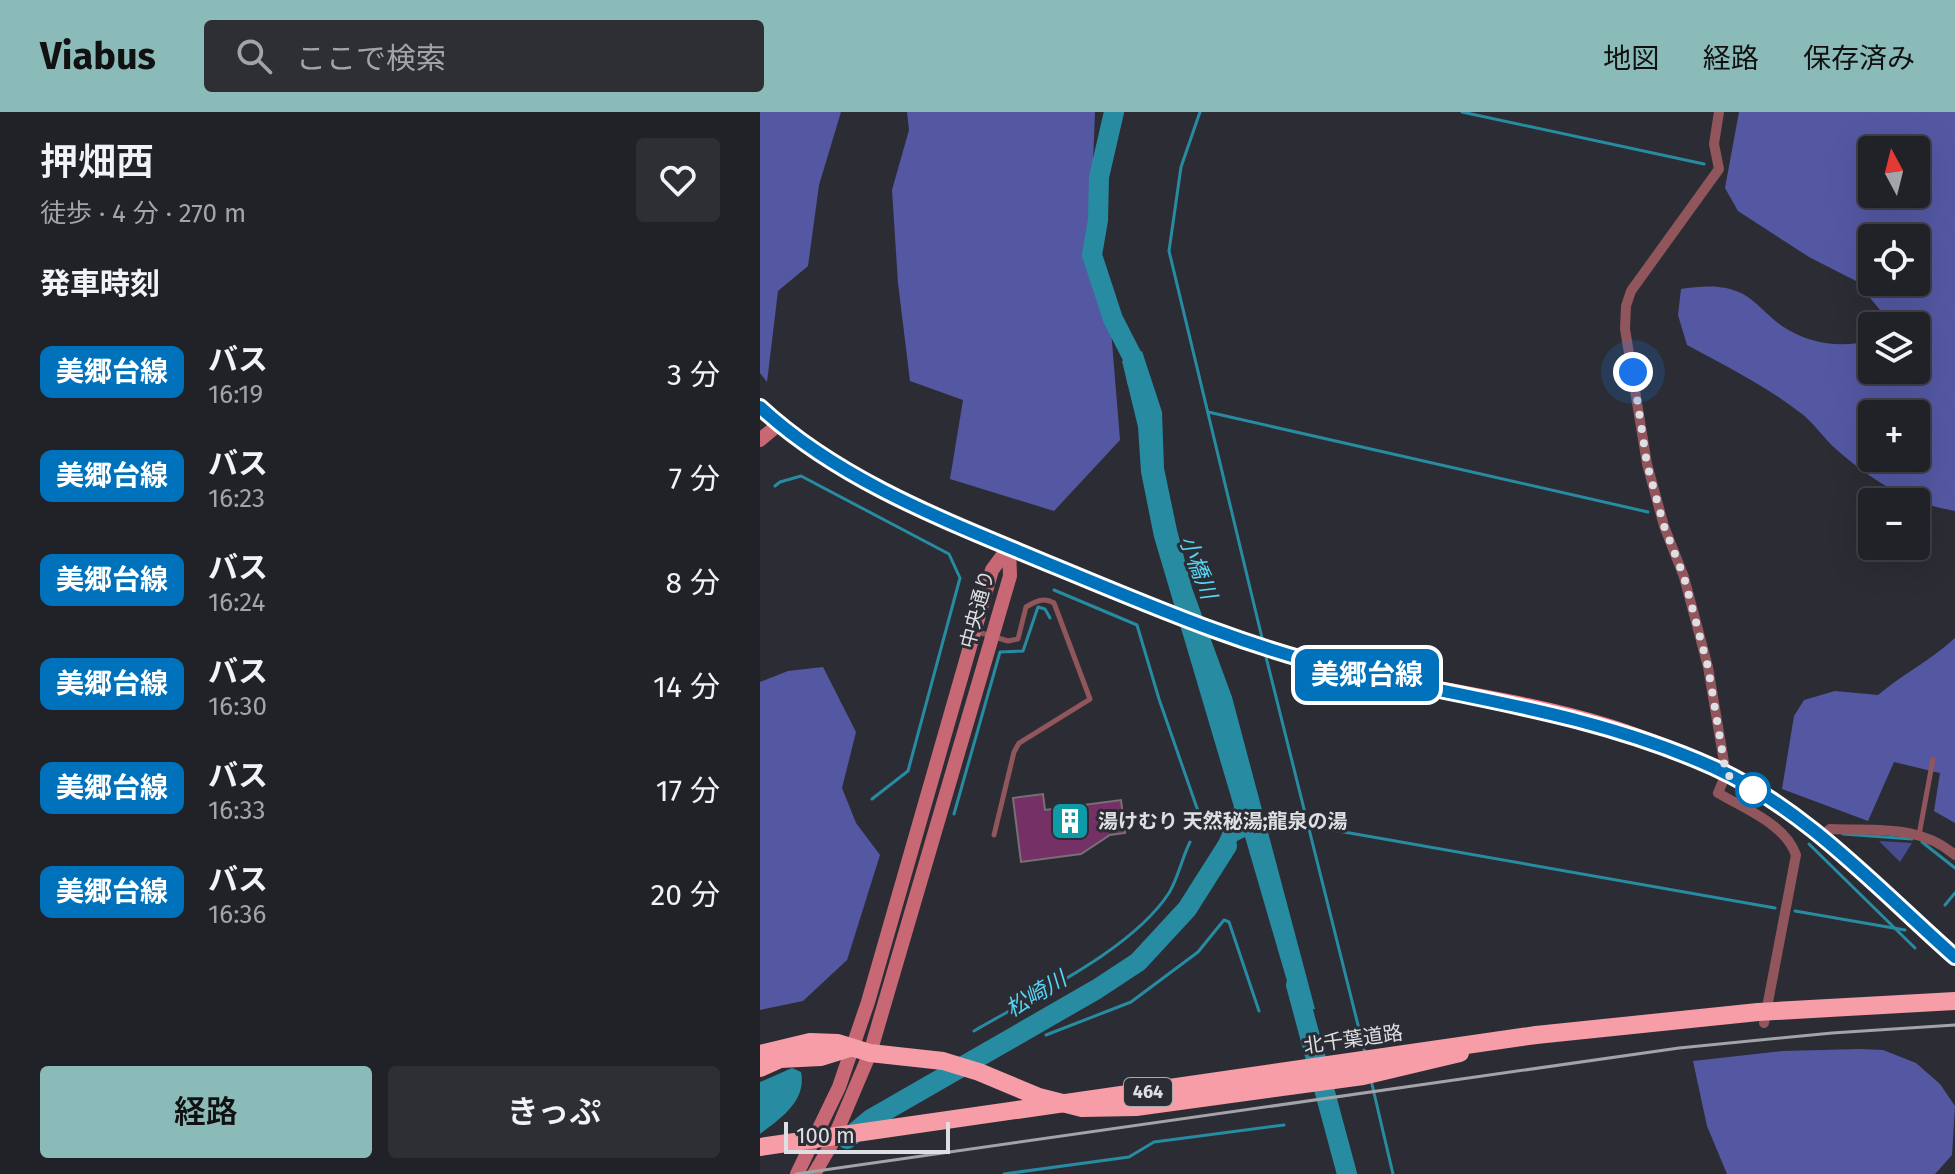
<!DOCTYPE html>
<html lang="ja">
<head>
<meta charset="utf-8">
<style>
  body { margin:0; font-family:"Fira Sans","Noto Sans JP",sans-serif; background:#2d2f33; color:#f1f3f6; height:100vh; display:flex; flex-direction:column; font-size:30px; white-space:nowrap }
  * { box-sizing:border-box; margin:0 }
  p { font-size:26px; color:#a2a4a7 }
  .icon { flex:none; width:44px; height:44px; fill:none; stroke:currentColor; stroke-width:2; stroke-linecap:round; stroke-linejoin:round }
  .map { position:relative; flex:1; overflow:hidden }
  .panel { display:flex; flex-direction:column; background:#212227; width:760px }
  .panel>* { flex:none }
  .badge { padding:0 16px; border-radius:12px; font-size:28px; line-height:52px }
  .needle { width:52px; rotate:353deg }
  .buttons { position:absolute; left:1098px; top:24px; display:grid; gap:16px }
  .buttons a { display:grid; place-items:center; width:72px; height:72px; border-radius:8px; background:#212227; box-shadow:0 8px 32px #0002,0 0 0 2px #3e3f44; font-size:40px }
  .scale { position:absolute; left:24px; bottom:20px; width:166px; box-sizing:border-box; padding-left:8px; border:4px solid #dedfe3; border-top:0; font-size:22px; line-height:28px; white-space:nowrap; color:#dedfe3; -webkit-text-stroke:6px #2c2d34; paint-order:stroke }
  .you { position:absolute; width:40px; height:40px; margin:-20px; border:6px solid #fff; border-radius:50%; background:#1a73e8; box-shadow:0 0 0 12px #1a73e833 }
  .map>.badge { position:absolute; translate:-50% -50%; box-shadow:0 0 0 4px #fff }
  h2 { padding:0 40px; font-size:30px; line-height:72px }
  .round { display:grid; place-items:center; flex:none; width:84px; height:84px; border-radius:8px; background:#2d2f33 }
  .summary { display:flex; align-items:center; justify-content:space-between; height:136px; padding:0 40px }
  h1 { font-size:38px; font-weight:600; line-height:60px }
  .button { display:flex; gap:16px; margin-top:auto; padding:16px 40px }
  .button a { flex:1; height:92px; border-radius:8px; background:#8bbbb9; color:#111; font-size:32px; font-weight:600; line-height:92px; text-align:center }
  .button a+a { background:#2d2f33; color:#f1f3f6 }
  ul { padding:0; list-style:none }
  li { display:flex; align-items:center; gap:24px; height:104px; padding:0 40px }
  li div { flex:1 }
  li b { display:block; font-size:30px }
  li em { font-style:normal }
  li .badge { min-width:88px; font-weight:700; text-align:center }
  header { display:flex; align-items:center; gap:48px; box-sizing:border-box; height:112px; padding:0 40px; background:#8bbbb9; color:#111 }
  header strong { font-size:38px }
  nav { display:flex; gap:44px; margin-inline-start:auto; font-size:28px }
  .search { width:560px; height:72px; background:#2d2f33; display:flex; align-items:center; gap:20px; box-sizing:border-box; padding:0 28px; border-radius:8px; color:#a2a4a7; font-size:30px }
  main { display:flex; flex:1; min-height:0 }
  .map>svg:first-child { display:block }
</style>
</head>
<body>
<header>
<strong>Viabus</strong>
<div class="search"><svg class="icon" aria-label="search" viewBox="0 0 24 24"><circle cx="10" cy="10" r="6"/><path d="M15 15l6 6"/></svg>ここで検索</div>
<nav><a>地図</a><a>経路</a><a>保存済み</a></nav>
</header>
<main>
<section class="panel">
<div class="summary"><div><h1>押畑西</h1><p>徒歩 · 4 分 · 270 m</p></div><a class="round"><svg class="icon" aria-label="heart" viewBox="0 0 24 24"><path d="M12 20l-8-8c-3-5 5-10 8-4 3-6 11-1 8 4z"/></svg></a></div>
<h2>発車時刻</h2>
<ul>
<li><span class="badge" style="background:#0072bc;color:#fff">美郷台線</span><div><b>バス</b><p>16:19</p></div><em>3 分</em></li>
<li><span class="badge" style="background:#0072bc;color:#fff">美郷台線</span><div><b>バス</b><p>16:23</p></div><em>7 分</em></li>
<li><span class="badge" style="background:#0072bc;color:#fff">美郷台線</span><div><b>バス</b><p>16:24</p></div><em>8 分</em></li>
<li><span class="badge" style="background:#0072bc;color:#fff">美郷台線</span><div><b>バス</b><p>16:30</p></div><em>14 分</em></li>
<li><span class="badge" style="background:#0072bc;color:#fff">美郷台線</span><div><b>バス</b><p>16:33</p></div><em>17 分</em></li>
<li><span class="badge" style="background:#0072bc;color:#fff">美郷台線</span><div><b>バス</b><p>16:36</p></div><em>20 分</em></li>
</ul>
<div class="button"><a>経路</a><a>きっぷ</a></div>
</section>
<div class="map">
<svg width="1195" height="1062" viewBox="0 0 1195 1062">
  <rect width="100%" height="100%" fill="#2c2d34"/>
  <polygon fill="#484b8e" points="1119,729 1152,731 1140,750"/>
  <g fill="#5458a3" fill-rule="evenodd">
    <polygon points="0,0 81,0 59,73 48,154 18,179 7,270 0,261"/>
    <polygon points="147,0 335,0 330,128 351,218 360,328 294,399 190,367 203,288 150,269 138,171 132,78 149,18"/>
    <path d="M979 0H1195V399C1149 391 1112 369 1077 338 1063 326 1053 309 1038 299 1004 273 964 253 927 233L918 203 921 177C942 174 963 172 983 182 997 190 1009 205 1022 214 1049 232 1082 237 1112 228V258H1156V214H1125L1120 198 1096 169 1049 145 978 99 965 76ZM1156 38V82H1112V38ZM1156 126V170H1112V126ZM1156 302V346H1112V302Z"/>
    <path d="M1195 526V711L1174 699 1180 661 1134 650 1108 709 1022 677 1034 604 1044 588 1075 579 1118 583C1143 562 1171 548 1195 526Z"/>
    <polygon points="63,555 96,620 82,676 96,711 120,743 87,848 43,889 0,898 0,570 28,559"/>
    <polygon points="1101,937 1123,938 1156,951 1180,972 1195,994 1192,1043 1175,1062 967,1062 947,1014 933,949 1023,939"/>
  </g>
  <g fill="#278ba2">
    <polygon points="382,239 402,300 404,356 417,418 432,476 472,585 555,897 536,900 485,725 477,729 452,775 454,739 474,695 394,425 381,360 378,315 362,249"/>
    <path d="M32 956 41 960C47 989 20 1007 0 1022V970Z"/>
  </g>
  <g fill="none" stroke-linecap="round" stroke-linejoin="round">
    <g stroke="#278ba2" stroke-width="3">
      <polyline points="440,0 421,55 409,139 503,530"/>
      <polyline points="702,0 944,52"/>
      <polyline points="448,300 888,400"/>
      <polyline points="15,374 20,370 41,364 189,442 200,466 148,659 112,687"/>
      <polyline points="294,478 377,513 399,587 438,699 436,716"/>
      <polyline points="505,541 605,941"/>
      <polyline points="194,702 240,540 263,539 278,495 285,497 290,506"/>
      <polyline points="550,714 1015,796"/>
      <polyline points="1083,722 1152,727"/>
      <polyline points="1162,730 1195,756"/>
      <polyline points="1049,732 1155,836"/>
      <polyline points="1185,793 1195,781"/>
      <polyline points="1035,799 1145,818"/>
      <path d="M214 919C273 884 371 839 409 781 418 766 422 746 430 730"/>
      <polyline points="286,923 371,890 438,840 464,808 469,810 499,899"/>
      <polyline points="611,968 633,1062"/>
      <polyline points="244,1062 369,1045 394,1030 524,1013"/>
    </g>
    <g stroke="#278ba2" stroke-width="20">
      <polyline points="354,0 339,65 338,108 332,143 353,207 374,248 377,269"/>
      <polyline points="536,873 587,1062"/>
      <polyline points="87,1027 111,1007 337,877 378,850 427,797 467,734"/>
    </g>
  </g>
  <polygon fill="#753166" stroke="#777075" stroke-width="2" points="283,682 285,698 361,688 365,721 350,723 321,742 261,750 253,686"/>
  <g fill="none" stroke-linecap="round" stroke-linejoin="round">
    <g stroke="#91555c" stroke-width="5">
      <path d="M218 520 248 529 258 527 266 495C276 489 284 485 294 491L330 587 259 631 254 640 234 723"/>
      <polyline points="1159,723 1173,647"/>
    </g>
    <g stroke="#91555c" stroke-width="10">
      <path d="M959 0 954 32 959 57 871 179 866 194 865 217 887 352 904 414 924 465 948 555 966 662 958 681C985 697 1025 712 1036 743L1004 911"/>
      <path d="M1061 725 1070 717C1115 719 1159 712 1195 743"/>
    </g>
    <g stroke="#c86875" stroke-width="14">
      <polyline points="0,328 19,312"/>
      <polyline points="37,1062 79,975 108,890 232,458 249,435"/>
      <polyline points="54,1062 71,1033 110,941 250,464 249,435"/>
    </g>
    <path stroke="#f27788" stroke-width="16" d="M0 295C81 371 192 411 293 454 389 494 483 534 584 558 670 578 761 588 846 614 882 625 918 640 953 655 1046 697 1119 778 1195 845"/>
    <g stroke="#f69da7" stroke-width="18">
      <polyline points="0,942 50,930 78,931 110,941 183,949 219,960 279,985 322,996 376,995 603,964 700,941"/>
      <polyline points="0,956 20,947 61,945 90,936"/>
    </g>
    <polyline stroke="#a3a4a9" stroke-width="3" points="36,1062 919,936 1072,921 1195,913"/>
    <polyline stroke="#f69da7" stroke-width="18" points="0,1035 776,923 998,900 1195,889"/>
  </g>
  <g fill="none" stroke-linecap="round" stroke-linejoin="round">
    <defs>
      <path id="line" d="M0 295C82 371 192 411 294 454 389 493 483 534 584 558 711 587 832 601 953 655 1046 697 1119 778 1195 845"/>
    </defs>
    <use href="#line" stroke="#fff" stroke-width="18"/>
    <use href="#line" stroke="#0072bc" stroke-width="12"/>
    <polyline stroke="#dedfe3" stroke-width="8" stroke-dasharray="0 14.4" points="873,260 887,352 904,414 924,465 948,555 966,662 993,678"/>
  </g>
  <defs>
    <symbol id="building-square" viewBox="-11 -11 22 22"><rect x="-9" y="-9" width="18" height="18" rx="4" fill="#0f9aa8" stroke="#2c2d34"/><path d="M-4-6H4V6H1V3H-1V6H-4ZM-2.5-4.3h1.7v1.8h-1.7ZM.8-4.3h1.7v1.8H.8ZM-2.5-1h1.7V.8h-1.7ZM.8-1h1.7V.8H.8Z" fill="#fff"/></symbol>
  </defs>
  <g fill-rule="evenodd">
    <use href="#building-square" x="288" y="687" width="44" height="44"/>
  </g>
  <circle fill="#fff" stroke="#0072bc" stroke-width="4" cx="993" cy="678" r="16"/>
  <g text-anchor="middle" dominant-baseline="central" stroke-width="6" stroke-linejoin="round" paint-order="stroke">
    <rect fill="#2c2d34" stroke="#a9aaae" stroke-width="2" x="364" y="966" width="48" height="28" rx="6"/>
    <g font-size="18" font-weight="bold" fill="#dedfe3">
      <text x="388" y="980">464</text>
    </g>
    <g font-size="20" fill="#dedfe3" stroke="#2c2d34">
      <text transform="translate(217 497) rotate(-75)">中央通り</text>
      <text transform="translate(593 927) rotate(-8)">北千葉道路</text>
    </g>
    <g font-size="20" font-weight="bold" fill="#dedfe3" stroke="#2c2d34" text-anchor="start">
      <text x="338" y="709">湯けむり 天然秘湯;龍泉の湯</text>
    </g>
    <g font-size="22" font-style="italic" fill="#57d5f6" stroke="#2c2d34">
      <text transform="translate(438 455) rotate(69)">小橋川</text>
      <text transform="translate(276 882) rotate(-31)">松崎川</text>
    </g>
  </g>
</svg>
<div class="buttons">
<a><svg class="needle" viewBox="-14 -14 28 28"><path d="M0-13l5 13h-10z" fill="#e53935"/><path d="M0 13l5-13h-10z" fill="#a2a4a7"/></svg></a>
<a><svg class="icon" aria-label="locate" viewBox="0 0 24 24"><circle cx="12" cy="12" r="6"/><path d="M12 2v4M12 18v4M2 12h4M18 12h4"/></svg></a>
<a><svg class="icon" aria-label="layers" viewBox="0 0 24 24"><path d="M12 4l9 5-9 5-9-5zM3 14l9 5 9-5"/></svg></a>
<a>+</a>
<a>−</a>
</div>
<div class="scale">100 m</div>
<div class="you" style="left:873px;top:260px"></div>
<b class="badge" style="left:607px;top:563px;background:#0072bc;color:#fff">美郷台線</b>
</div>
</main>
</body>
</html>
